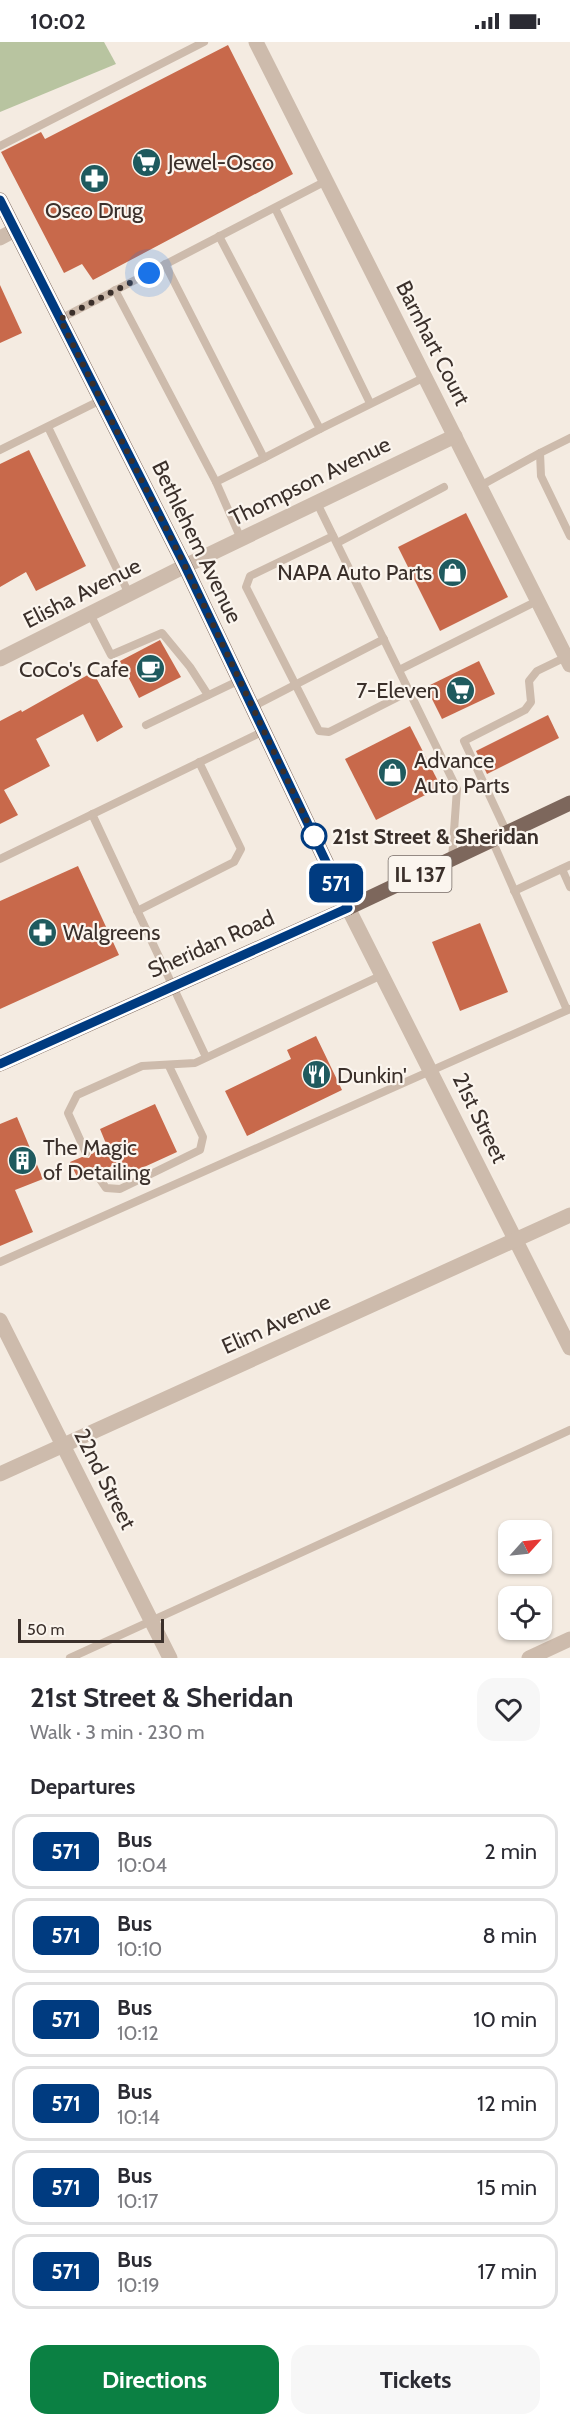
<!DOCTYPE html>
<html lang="en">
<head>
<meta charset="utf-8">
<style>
  body { margin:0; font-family:Cabin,sans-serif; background:#f7f7f7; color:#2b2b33; height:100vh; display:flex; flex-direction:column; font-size:22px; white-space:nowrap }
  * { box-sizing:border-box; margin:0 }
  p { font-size:20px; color:#7c7c81 }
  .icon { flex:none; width:33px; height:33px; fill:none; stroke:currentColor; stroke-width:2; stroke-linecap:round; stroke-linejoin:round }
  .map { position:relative; height:1616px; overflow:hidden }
  .panel { display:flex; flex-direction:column; background:#fff; flex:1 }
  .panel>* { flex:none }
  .badge { padding:0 12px; border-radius:9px; font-size:21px; line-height:39px }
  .needle { width:39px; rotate:63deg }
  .controls { position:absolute; left:498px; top:1478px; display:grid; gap:12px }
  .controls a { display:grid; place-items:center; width:54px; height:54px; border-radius:12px; background:#fff; box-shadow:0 2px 4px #0004; font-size:30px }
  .scale { position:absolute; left:18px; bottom:15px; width:146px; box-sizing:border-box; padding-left:6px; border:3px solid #3b302b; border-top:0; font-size:16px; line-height:21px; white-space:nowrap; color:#3b302b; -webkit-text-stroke:4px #fbf5ee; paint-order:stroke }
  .you { position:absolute; width:30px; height:30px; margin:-15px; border:4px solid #fff; border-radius:50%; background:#1a73e8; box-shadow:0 0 0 9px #1a73e833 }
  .map>.badge { position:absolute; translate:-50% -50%; box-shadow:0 0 0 3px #fff }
  h2 { padding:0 30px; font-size:22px; line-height:54px }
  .round { display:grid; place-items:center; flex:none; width:63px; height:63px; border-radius:18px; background:#f7f7f7 }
  .summary { display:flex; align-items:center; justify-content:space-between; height:102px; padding:0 30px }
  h1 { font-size:28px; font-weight:700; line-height:45px }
  .action { display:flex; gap:12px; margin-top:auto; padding:12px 30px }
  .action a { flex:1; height:69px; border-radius:18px; background:#0b8043; color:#fff; font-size:24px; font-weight:700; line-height:69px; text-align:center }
  .action a+a { background:#f7f7f7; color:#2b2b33 }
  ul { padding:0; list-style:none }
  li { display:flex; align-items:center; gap:18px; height:75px; margin:0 12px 9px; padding:0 18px; border:3px solid #e1e1e2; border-radius:18px }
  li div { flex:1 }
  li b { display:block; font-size:22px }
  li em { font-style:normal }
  li .badge { min-width:66px; font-weight:700; text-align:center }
  .status { display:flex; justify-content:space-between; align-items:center; height:42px; padding:0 30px; background:#fff; direction:ltr }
  .status svg { height:16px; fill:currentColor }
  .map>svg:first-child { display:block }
</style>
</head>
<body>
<div class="status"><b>10:02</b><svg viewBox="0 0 49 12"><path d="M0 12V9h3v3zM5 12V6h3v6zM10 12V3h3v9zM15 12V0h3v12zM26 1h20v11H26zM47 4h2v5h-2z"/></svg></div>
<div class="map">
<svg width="570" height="1616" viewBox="0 0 570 1616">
  <rect width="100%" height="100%" fill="#f4ebe1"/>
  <polygon fill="#b8c4a0" points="0,0 104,0 116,22 0,70"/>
  <g fill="#c8694b">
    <polygon points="228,3 293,132 93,238 82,222 64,231 1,110 41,90 45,97"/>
    <polygon points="0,243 22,291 0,301"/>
    <polygon points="29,408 86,524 36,549 26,530 0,545 0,422"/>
    <polygon points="466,471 508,555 440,589 398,505"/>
    <polygon points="160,598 181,635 139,656 120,619"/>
    <polygon points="479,619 495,652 442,677 426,645"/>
    <polygon points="93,630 123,685 97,700 83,672 36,697 50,724 4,748 18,773 0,782 0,679 21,668 22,670"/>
    <polygon points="548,673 559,696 487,732 476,709"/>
    <polygon points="410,684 441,745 376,778 345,717"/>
    <polygon points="78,824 119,913 0,967 0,859"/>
    <polygon points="480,881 508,950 460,969 432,900"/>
    <polygon points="316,994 342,1048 247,1094 225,1049 291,1017 287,1008"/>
    <polygon points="155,1062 177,1110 120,1136 114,1123 101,1129 94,1128 91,1133 79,1139 70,1120 82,1115 89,1116 92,1111 107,1104 100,1087"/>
    <polygon points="17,1075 43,1137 15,1148 33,1190 0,1204 0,1082"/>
  </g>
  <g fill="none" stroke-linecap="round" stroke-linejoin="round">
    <g stroke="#cdbbac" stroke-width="8">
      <polyline points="0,104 204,0"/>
      <polyline points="275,166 370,361"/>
      <polyline points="219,194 320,387 425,335"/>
      <polyline points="165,222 264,416 320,387"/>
      <polyline points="115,248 216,440"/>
      <polyline points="60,277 326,139"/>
      <polyline points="48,385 129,552"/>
      <polyline points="570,396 540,411 541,434 570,494"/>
      <polyline points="0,408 101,358"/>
      <polyline points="480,444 540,411"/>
      <polyline points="317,461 457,747 452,817"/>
      <polyline points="333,494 250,534 246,545 319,689 329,690 410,649"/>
      <polyline points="241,497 216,440 264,416"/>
      <polyline points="337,501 444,445"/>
      <polyline points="90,572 111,613 162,591 190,625 208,653"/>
      <polyline points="399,628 539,558"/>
      <polyline points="252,665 384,597"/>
      <polyline points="146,683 240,638"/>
      <polyline points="92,772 206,1015"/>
      <polyline points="507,791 464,699 525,668 531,660 529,639 537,629 566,615"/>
      <polyline points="492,798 567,968"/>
      <polyline points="0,817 264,689"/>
      <polyline points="562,827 570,845"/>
      <polyline points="514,849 570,823"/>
      <polyline points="137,869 234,820 241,807 199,720"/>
      <polyline points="86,1111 68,1071 77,1053 142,1024 195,1021 382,933"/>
      <polyline points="97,1133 106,1146 120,1147 200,1108 203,1095 169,1024"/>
      <polyline points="0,1220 570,967"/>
      <polyline points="70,1616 570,1388"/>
    </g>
    <g stroke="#cdbbac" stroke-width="15">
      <polyline points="256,0 570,623"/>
      <polyline points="0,196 15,188"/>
      <polyline points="0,617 185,524 455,394"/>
      <polyline points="348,866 570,1306"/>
      <polyline points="0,1278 170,1616"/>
      <polyline points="0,1432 570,1173"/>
      <polyline points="529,1616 570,1597"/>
    </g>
    <g stroke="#7d675c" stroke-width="15">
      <polyline points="0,158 185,524 348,866"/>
      <polyline points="0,1022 348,866 570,761"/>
    </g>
  </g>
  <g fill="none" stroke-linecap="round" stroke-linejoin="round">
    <defs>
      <polyline id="line" points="0,158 185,524 348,866 0,1022"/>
    </defs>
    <use href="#line" stroke="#fff" stroke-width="14"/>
    <use href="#line" stroke="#003b80" stroke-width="9"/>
    <polyline stroke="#3b302b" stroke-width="6" stroke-dasharray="0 10.8" points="149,231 60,277 185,524 314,794"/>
  </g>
  <defs>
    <symbol id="supermarket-disc" viewBox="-11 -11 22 22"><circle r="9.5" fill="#1f5a5e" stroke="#fbf5ee"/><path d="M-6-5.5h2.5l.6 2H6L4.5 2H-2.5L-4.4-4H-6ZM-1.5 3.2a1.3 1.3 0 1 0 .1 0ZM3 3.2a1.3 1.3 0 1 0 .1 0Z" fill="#fff"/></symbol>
    <symbol id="pharmacy-disc" viewBox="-11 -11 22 22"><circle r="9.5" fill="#1f5a5e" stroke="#fbf5ee"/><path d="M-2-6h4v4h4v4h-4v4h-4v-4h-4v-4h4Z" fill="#fff"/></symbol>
    <symbol id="shop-disc" viewBox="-11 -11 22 22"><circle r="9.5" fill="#1f5a5e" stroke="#fbf5ee"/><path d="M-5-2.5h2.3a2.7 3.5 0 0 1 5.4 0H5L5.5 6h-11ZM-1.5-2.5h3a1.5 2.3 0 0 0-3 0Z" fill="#fff"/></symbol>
    <symbol id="cafe-disc" viewBox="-11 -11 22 22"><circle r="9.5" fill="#1f5a5e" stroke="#fbf5ee"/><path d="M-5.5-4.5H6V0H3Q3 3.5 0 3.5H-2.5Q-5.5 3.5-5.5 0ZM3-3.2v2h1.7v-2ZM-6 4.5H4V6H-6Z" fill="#fff"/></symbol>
    <symbol id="restaurant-disc" viewBox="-11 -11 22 22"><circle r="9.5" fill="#1f5a5e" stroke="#fbf5ee"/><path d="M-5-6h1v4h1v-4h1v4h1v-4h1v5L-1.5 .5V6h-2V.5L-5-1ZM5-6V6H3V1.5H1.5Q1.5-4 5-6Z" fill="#fff"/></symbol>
    <symbol id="building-disc" viewBox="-11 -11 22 22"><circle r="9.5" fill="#1f5a5e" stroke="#fbf5ee"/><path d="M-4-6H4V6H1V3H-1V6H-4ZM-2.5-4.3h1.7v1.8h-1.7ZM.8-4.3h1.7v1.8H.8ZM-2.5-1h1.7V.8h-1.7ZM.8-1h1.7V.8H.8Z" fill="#fff"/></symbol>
  </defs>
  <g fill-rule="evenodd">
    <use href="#supermarket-disc" x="130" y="104" width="33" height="33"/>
    <use href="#pharmacy-disc" x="78" y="120" width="33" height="33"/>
    <use href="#shop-disc" x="436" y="514" width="33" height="33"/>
    <use href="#cafe-disc" x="134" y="610" width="33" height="33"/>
    <use href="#supermarket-disc" x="444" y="632" width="33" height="33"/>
    <use href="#shop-disc" x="376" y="714" width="33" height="33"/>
    <use href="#pharmacy-disc" x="26" y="874" width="33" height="33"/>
    <use href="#restaurant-disc" x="300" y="1016" width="33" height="33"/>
    <use href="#building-disc" x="6" y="1102" width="33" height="33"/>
  </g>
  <circle fill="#fff" stroke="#003b80" stroke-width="3" cx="314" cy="794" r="12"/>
  <g text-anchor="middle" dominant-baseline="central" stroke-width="4.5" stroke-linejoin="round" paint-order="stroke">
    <rect fill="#fbf5ee" stroke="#756b66" stroke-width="1.5" x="388.5" y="814" width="63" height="36" rx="4.5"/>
    <g font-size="21" font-weight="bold" fill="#3b302b">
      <text x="420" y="832">IL 137</text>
    </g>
    <g font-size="22" fill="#3b302b" stroke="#fbf5ee" text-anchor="start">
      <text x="168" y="120">Jewel-Osco</text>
      <text x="94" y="168" text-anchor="middle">Osco Drug</text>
      <text x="432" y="530" text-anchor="end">NAPA Auto Parts</text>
      <text x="129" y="627" text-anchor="end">CoCo's Cafe</text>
      <text x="439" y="648" text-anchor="end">7-Eleven</text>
      <text x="414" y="718">Advance<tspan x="414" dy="25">Auto Parts</tspan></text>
      <text x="63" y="890">Walgreens</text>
      <text x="337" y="1033">Dunkin'</text>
      <text x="43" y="1105">The Magic<tspan x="43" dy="25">of Detailing</tspan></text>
    </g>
    <g font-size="22" fill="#3b302b" stroke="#fbf5ee">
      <text transform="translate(433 301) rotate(63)">Barnhart Court</text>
      <text transform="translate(310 439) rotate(-26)">Thompson Avenue</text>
      <text transform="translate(197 500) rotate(64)">Bethlehem Avenue</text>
      <text transform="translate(82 551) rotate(-27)">Elisha Avenue</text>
      <text transform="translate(211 902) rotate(-24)">Sheridan Road</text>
      <text transform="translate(480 1076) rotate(64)">21st Street</text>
      <text transform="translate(276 1282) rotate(-24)">Elim Avenue</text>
      <text transform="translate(105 1437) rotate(63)">22nd Street</text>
    </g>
    <g font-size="22" font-weight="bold" fill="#3b302b" stroke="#fbf5ee" text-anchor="start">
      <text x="332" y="794">21st Street &amp; Sheridan</text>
    </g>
  </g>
</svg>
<div class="controls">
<a><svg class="needle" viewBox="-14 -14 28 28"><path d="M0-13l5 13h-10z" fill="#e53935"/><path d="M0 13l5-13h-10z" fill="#7c7c81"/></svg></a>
<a><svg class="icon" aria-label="locate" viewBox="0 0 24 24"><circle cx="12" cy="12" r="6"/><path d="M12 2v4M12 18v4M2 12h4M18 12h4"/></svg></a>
</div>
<div class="scale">50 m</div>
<div class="you" style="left:149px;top:231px"></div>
<b class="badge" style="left:336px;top:841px;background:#003b80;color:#fff">571</b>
</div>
<section class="panel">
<div class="summary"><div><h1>21st Street &amp; Sheridan</h1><p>Walk · 3 min · 230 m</p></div><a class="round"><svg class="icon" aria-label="heart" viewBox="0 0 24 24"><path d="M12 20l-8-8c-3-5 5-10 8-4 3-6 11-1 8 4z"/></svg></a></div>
<h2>Departures</h2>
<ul>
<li><span class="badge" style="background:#003b80;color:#fff">571</span><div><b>Bus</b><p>10:04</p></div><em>2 min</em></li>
<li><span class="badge" style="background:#003b80;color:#fff">571</span><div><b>Bus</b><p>10:10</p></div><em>8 min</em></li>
<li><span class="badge" style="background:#003b80;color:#fff">571</span><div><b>Bus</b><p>10:12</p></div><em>10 min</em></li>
<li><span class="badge" style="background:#003b80;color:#fff">571</span><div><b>Bus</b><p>10:14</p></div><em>12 min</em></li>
<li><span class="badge" style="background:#003b80;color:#fff">571</span><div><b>Bus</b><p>10:17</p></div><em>15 min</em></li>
<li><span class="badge" style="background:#003b80;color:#fff">571</span><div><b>Bus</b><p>10:19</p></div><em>17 min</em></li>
</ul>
<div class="action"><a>Directions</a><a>Tickets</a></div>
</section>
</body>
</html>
